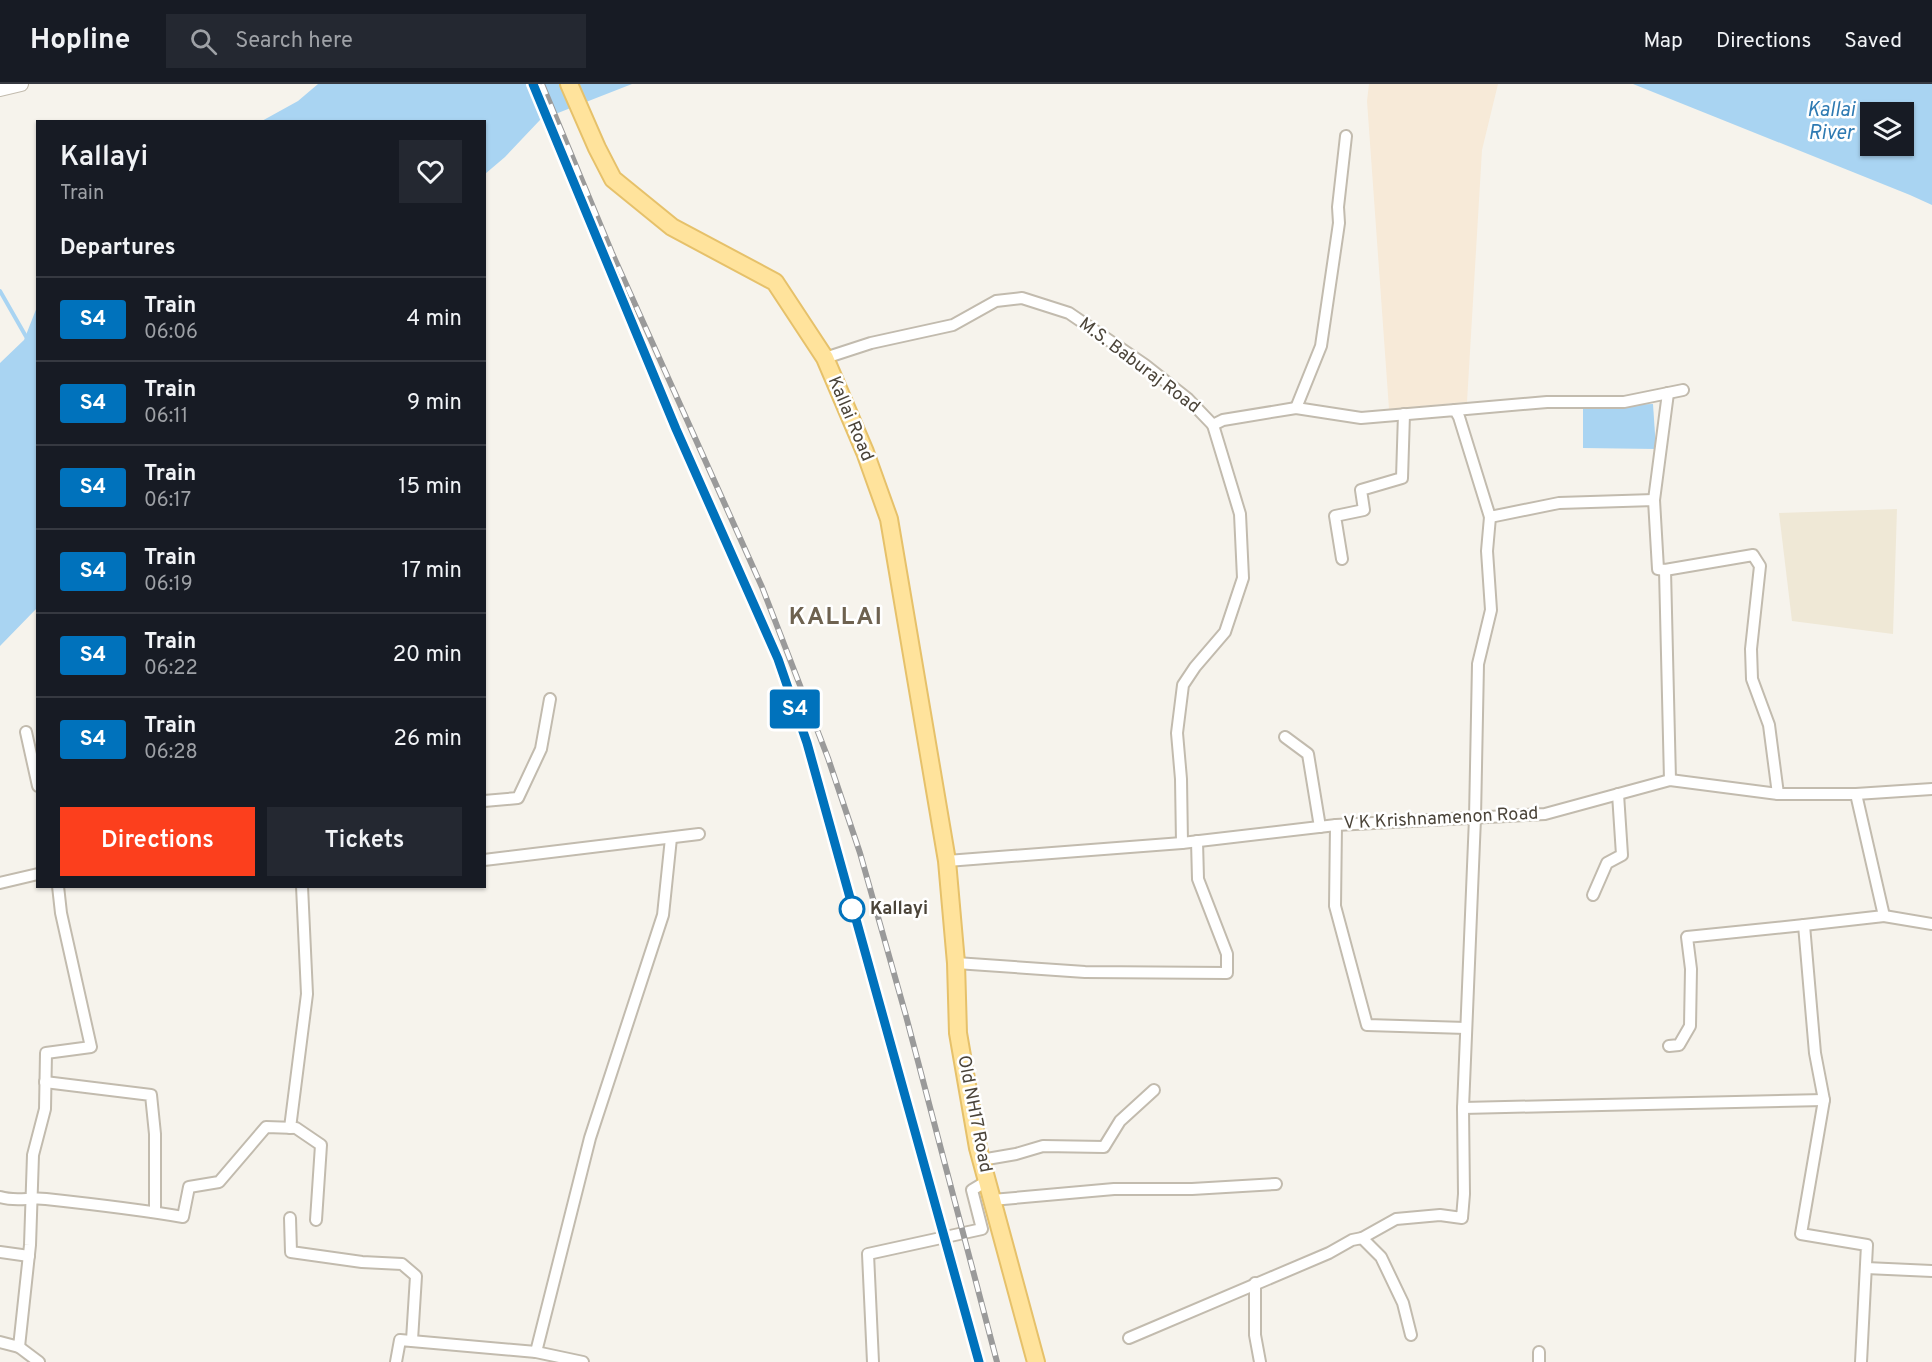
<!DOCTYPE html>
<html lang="en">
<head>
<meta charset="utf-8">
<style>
  body { margin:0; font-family:Overpass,sans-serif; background:#242831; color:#f1f3f6; height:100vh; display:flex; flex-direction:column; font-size:22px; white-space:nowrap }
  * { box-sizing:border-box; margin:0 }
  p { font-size:20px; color:#9ea1a6 }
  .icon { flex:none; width:33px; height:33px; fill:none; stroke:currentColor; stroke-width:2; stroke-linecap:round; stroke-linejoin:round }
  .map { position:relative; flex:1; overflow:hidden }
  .panel { position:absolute; left:36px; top:36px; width:450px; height:768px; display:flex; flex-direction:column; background:#171b24; border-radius:0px; box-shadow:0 2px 4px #0004 }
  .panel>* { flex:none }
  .badge { padding:0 12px; border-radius:4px; font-size:21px; line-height:39px }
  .tools { position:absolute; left:1860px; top:18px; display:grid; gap:12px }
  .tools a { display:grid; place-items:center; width:54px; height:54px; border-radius:0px; background:#171b24; box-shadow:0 2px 4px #0004; font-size:30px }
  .map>.badge { position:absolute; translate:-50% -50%; box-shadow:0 0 0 3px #fff }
  h2 { padding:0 24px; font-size:22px; line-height:54px }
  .round { display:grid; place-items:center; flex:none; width:63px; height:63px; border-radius:0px; background:#242831 }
  .overview { display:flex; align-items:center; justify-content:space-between; height:102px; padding:0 24px }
  h1 { font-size:28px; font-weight:600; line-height:45px }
  .button { display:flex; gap:12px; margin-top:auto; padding:12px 24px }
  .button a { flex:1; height:69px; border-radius:0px; background:#fc3f1d; color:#fff; font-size:24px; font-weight:600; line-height:69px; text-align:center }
  .button a+a { background:#242831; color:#f1f3f6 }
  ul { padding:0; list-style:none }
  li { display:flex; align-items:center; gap:18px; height:84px; padding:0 24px; border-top:2px solid #363941 }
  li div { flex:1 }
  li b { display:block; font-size:22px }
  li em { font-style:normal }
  li .badge { min-width:66px; font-weight:700; text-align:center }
  header { display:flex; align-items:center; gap:36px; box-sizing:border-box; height:84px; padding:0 30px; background:#171b24; border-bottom:2px solid #363941 }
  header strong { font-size:28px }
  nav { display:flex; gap:33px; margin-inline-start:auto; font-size:21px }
  .search { width:420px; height:54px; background:#242831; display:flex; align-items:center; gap:15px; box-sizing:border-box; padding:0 21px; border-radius:0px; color:#9ea1a6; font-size:22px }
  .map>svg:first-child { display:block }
</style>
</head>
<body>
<header>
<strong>Hopline</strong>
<div class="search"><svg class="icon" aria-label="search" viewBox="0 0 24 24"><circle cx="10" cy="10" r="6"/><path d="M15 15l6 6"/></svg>Search here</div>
<nav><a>Map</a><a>Directions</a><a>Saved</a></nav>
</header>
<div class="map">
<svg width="1932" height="1278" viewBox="0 0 1932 1278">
  <rect width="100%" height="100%" fill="#f6f3ec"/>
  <polygon fill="#f7ead8" points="1369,0 1498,0 1482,66 1467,318 1389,325 1367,17"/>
  <polygon fill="#efe8d6" points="1897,425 1893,550 1792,537 1779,429"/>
  <g fill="#a9d4f2" fill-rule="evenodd">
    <polygon points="318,0 632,0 540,36 505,73 485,90 484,38 260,38 298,17"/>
    <path d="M1633 0H1932V121L1910 111ZM1904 28V62H1870V28Z"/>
    <polygon points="37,223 37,524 0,562 0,279 24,256"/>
    <polygon points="1653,320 1656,365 1583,364 1583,322"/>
  </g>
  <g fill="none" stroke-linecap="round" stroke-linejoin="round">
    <polyline stroke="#a9d4f2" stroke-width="4" points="0,207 28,256"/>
    <defs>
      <g id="minor">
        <polyline points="825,274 871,259 953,241 996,217 1022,214 1069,229 1145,281 1188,315 1213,341 1223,336 1296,324 1361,334 1455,326 1459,333 1490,433 1559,419 1654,416 1658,485 1665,486 1753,471 1760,482 1751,565 1752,595 1769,641 1778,710"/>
        <polyline points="1296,324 1321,262 1339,139 1338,123 1346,52"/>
        <polyline points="1455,326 1547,318 1624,318 1683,306"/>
        <polyline points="1654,416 1668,309"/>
        <polyline points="1342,475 1335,432 1364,426 1361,406 1402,394 1404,330"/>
        <polyline points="1665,486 1670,696"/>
        <polyline points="26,648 38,702"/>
        <polyline points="1285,653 1308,670 1320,743"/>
        <polyline points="1856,710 1884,832 1804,841 1815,969 1824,1016 1801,1150 1867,1161 1861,1278"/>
        <polyline points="484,717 518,714 541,665 550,615"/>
        <polyline points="1336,741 1335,822 1367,941 1466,944"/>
        <polyline points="1182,759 1181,695 1177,649 1183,601 1195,583 1225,548 1243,494 1240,430 1213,341"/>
        <polyline points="484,776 699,750"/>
        <polyline points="947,777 1182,759 1336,741 1545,730 1670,696 1778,710 1856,710 1932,705"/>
        <polyline points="0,799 38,790"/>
        <polyline points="1593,811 1607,779 1622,771 1618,710"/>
        <polyline points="1884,832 1932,840"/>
        <polyline points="956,879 1085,888 1227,889 1227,870 1198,795 1197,757"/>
        <polyline points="1669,962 1679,961 1690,942 1691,885 1687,853 1804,841"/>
        <polyline points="45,998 151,1011 155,1050 155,1128"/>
        <polyline points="1463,1024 1824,1016"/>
        <polyline points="290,1044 307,910 302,802"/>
        <polyline points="981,1076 1016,1070 1043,1062 1104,1063 1120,1037 1154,1006"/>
        <path d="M0 1113C15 1118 30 1113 46 1115 92 1120 137 1125 183 1133L189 1103 219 1098 266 1043 296 1044 321 1061 316 1136"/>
        <polyline points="992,1116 1114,1105 1192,1105 1276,1100"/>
        <polyline points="290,1134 291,1168 362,1178 402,1180 416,1192 412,1256"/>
        <polyline points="1362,1154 1396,1135 1440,1131 1462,1134 1464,1110 1463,1024 1475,734 1478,580 1491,526 1487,467 1490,433"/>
        <polyline points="0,1168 29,1172"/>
        <polyline points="1866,1184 1932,1187"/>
        <polyline points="1255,1199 1255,1251 1260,1278"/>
        <polyline points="1129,1254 1329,1169 1352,1156 1362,1154 1381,1173 1403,1219 1411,1251"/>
        <polyline points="0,1258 19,1263 30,1161 33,1071 45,1025 46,969 91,963 61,829 58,802"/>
        <polyline points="19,1263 39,1278"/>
        <polyline points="536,1268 590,1054 663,831 671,754"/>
        <polyline points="396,1278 400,1256 536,1268 583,1278"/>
        <polyline points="873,1278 868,1170 982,1145 972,1106 987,1097"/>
        <polyline points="1539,1278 1539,1268"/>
      </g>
      <polyline id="tertiary" points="0,5 21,0"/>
      <polyline id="primary" points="569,0 597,64 613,95 672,143 775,198 825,274 865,368 889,435 947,777 956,879 958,949 978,1064 1036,1278"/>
    </defs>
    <use href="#minor" stroke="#c2bbae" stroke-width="14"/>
    <use href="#tertiary" stroke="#c2bbae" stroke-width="16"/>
    <use href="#primary" stroke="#e6c16a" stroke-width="20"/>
    <use href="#minor" stroke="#fff" stroke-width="10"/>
    <use href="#tertiary" stroke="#fff" stroke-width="14"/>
    <use href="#primary" stroke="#ffe39c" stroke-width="16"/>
    <defs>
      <g id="rail">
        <polyline points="542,0 612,169 762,503 828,674 860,769 906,932 997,1278"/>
        <polyline points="610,186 676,345 778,575 807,659 979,1278"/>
      </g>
    </defs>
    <use href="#rail" stroke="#9a9a9a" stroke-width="6"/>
    <use href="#rail" stroke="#fff" stroke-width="4" stroke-dasharray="11" stroke-linecap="butt"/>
  </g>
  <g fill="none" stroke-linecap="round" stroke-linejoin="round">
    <defs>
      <polyline id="line" points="533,0 676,345 778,575 807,659 979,1278"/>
    </defs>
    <use href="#line" stroke="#fff" stroke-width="14"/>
    <use href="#line" stroke="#0072bc" stroke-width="9"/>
  </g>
  <circle fill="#fff" stroke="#0072bc" stroke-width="3" cx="852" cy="825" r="12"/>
  <g text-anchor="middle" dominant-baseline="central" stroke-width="5" stroke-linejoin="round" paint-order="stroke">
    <g font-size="18" fill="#4b4439" stroke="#fff">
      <text transform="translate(1139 282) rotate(37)">M.S. Baburaj Road</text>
      <text transform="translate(850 335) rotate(67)">Kallai Road</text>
      <text transform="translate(1441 735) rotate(-3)">V K Krishnamenon Road</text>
      <text transform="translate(974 1030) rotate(79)">Old NH17 Road</text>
    </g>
    <g font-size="18" font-weight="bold" fill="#4b4439" stroke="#fff" text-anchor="start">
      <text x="870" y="825">Kallayi</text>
    </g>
    <g font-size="20" font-style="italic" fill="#2e7ab2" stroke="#fff">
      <text x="1831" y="27">Kallai<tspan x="1831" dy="23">River</tspan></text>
    </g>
    <g font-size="24" font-weight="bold" letter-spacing="1.5" fill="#6e6250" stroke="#fff">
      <text x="836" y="534">KALLAI</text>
    </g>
  </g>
</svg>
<div class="tools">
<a><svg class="icon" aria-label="layers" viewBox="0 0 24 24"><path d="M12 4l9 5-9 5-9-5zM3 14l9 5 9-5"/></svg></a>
</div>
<b class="badge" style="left:795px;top:625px;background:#0072bc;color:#fff">S4</b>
<section class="panel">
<div class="overview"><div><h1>Kallayi</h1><p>Train</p></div><a class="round"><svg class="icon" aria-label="heart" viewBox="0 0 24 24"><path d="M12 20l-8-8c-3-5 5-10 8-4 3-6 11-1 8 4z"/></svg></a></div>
<h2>Departures</h2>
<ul>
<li><span class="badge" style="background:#0072bc;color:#fff">S4</span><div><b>Train</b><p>06:06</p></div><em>4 min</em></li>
<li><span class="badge" style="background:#0072bc;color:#fff">S4</span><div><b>Train</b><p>06:11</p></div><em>9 min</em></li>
<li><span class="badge" style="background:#0072bc;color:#fff">S4</span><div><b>Train</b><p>06:17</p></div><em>15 min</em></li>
<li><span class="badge" style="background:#0072bc;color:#fff">S4</span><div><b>Train</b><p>06:19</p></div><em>17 min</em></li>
<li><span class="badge" style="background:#0072bc;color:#fff">S4</span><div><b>Train</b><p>06:22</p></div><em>20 min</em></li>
<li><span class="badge" style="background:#0072bc;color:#fff">S4</span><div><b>Train</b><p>06:28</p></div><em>26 min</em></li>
</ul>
<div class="button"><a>Directions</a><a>Tickets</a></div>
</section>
</div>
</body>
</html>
